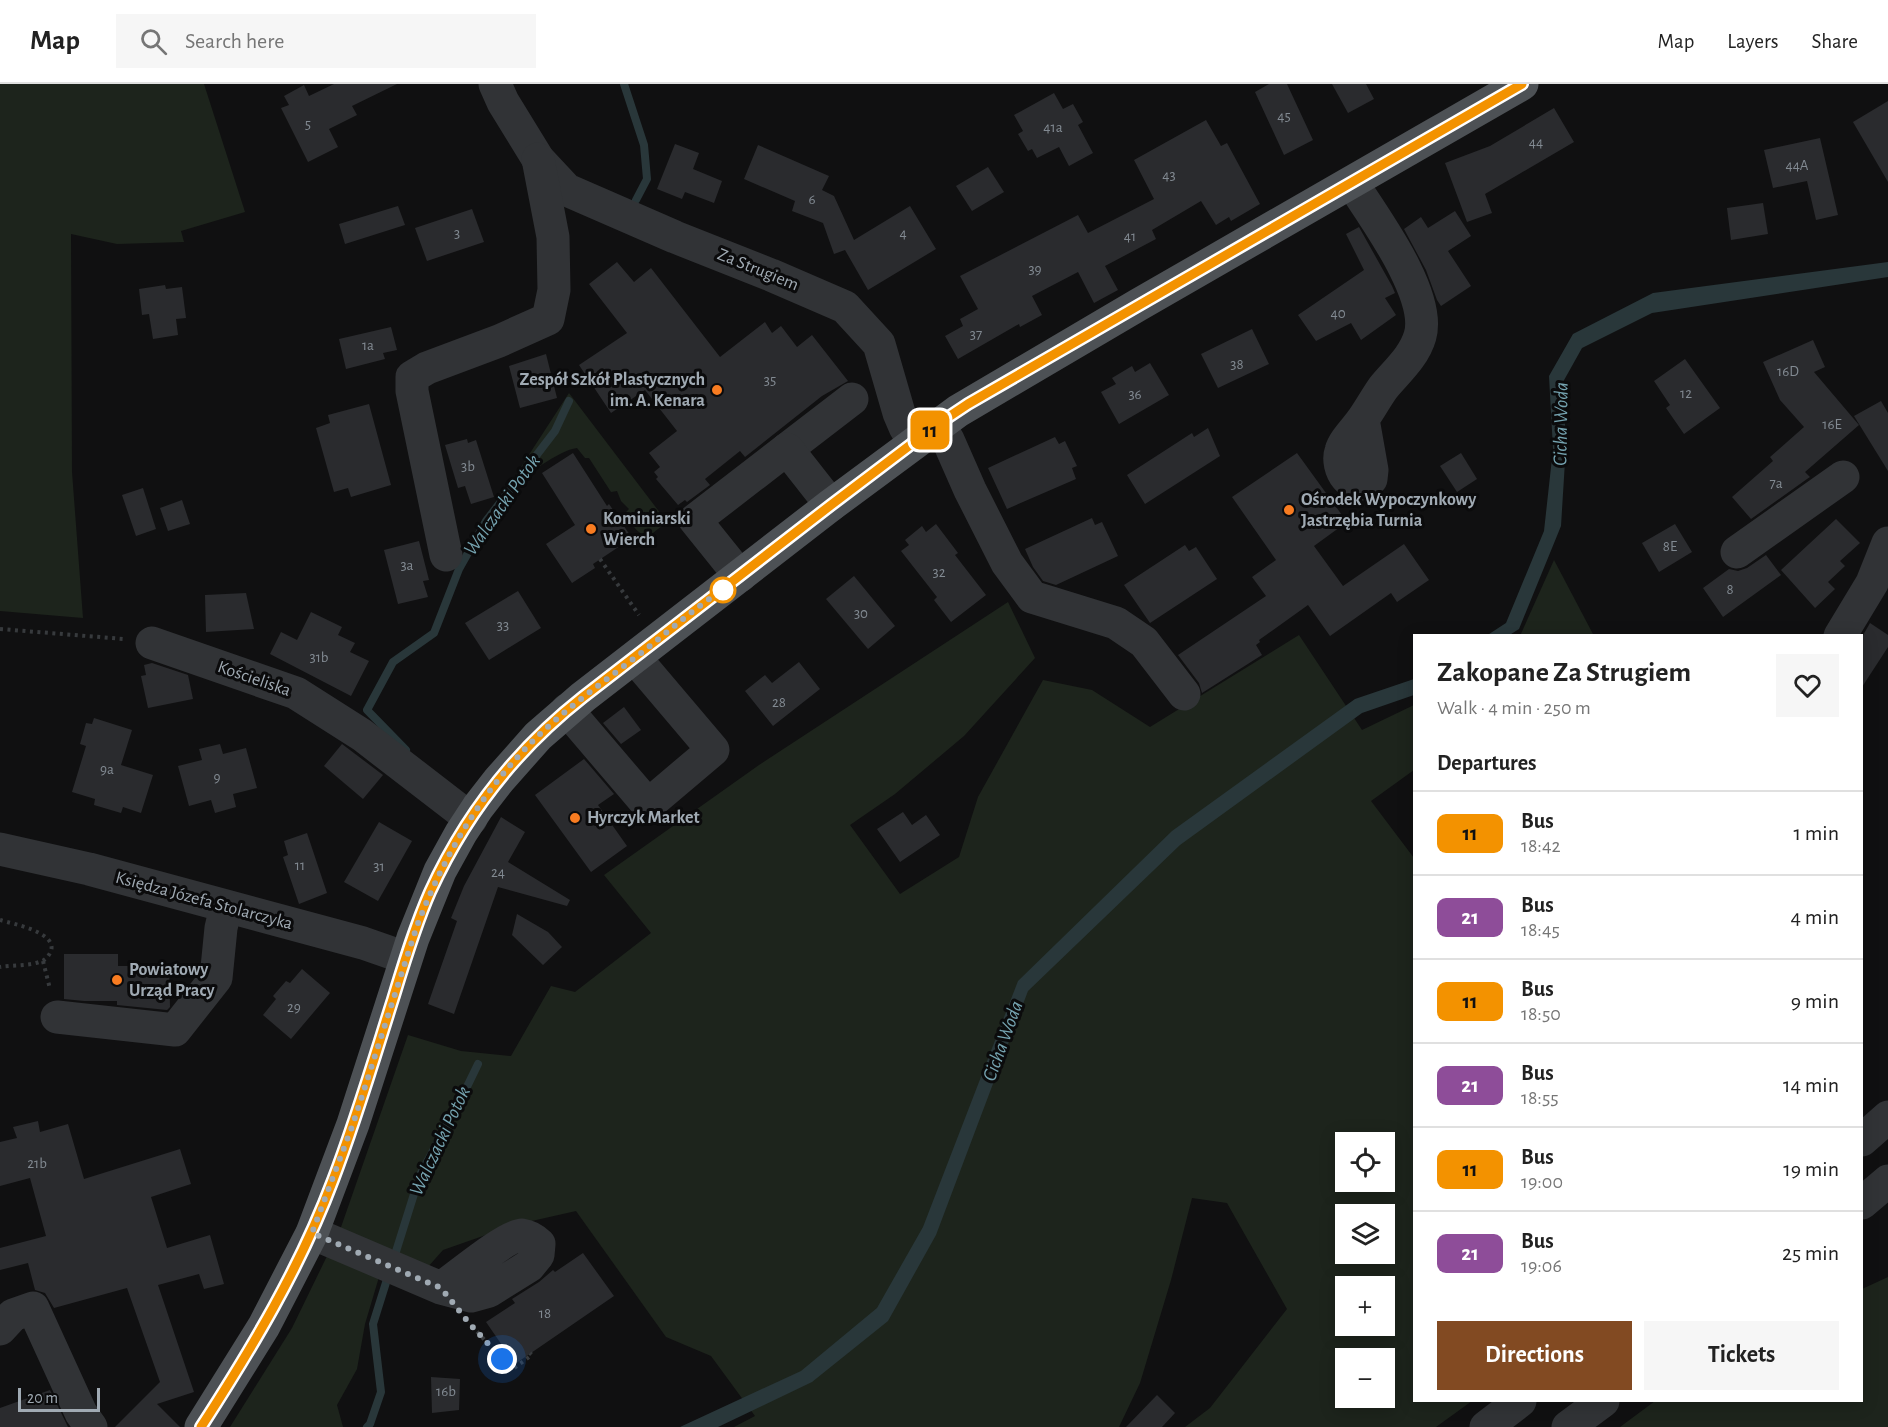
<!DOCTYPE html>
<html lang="en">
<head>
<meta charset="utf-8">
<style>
  body { margin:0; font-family:"Alegreya Sans",sans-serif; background:#f6f6f6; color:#222; height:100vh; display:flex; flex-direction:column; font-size:22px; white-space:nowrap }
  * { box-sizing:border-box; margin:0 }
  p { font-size:20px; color:#767676 }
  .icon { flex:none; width:33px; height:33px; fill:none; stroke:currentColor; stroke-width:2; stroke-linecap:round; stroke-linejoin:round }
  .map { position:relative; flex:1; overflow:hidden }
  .side { position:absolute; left:1413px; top:550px; width:450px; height:768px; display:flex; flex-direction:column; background:#fff; border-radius:0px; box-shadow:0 3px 15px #0003 }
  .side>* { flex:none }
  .badge { padding:0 12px; border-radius:9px; font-size:21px; line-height:39px }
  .buttons { position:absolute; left:1335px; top:1048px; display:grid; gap:12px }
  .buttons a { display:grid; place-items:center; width:60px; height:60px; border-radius:0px; background:#fff; box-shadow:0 3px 15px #0003; font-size:30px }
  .scale { position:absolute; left:18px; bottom:15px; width:82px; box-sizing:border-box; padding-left:6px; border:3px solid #a0aab3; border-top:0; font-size:16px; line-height:21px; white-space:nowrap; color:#a0aab3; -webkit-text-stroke:4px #0b0b0c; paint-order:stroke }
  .you { position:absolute; width:30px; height:30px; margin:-15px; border:4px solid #fff; border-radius:50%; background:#1a73e8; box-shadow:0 0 0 9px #1a73e833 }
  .map>.badge { position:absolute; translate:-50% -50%; box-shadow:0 0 0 3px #fff }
  h2 { padding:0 24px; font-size:22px; line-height:54px }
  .round { display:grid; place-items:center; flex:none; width:63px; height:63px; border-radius:0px; background:#f6f6f6 }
  .overview { display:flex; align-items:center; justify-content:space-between; height:102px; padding:0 24px }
  h1 { font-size:28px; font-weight:600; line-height:45px }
  .cta { display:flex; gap:12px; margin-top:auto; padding:12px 24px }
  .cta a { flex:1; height:69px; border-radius:0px; background:#824a22; color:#fff; font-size:24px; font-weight:600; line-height:69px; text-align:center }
  .cta a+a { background:#f6f6f6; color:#222 }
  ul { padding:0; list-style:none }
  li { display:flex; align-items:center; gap:18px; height:84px; padding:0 24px; border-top:2px solid #e0e0e0 }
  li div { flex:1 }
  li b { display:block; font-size:22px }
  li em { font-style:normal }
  li .badge { min-width:66px; font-weight:700; text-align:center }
  header { display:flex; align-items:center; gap:36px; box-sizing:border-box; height:84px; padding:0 30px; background:#fff; border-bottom:2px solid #e0e0e0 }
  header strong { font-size:28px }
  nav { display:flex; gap:33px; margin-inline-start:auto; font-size:21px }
  .search { width:420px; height:54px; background:#f6f6f6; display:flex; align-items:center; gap:15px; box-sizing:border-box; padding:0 21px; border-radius:0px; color:#767676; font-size:22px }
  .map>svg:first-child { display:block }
</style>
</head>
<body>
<header>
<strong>Map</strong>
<div class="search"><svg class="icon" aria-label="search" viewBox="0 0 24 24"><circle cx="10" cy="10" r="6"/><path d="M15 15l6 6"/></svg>Search here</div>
<nav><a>Map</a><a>Layers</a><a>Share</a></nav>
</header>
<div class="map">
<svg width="1888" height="1343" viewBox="0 0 1888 1343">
  <rect width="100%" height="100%" fill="#101011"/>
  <g fill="#1d241c" fill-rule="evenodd">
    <polygon points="0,0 204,0 245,128 181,147 184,158 117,160 71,150 72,388 83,534 0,527"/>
    <path d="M569 309 667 438 649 452C635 450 632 439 626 428L629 425 621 417 617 407 611 408 589 374H585L577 364C558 366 523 395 506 406Z"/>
    <polygon points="1554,476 1594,552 1520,552"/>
    <path d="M1008 518 1035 574 964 652 895 710 850 741 900 810 959 773 978 713 1043 596 1092 606 1150 643 1299 551 1362 646 1414 621V686L1371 717 1414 774V1317H1472L1436 1343H1185L1210 1324 1287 1225 1227 1119 1192 1114 1171 1196 1140 1299 1119 1343H734L755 1332 711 1272 666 1253 576 1127 514 1141 443 1166 427 1184 340 1146 408 951 461 967 511 972 551 902 575 908 651 849 604 791 759 681ZM1346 1059H1384V1098H1346ZM1346 1131H1384V1170H1346ZM1346 1203H1384V1242H1346ZM1346 1275H1384V1314H1346Z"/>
    <polygon points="328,1170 379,1193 365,1240 357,1285 337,1321 343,1343 230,1343 292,1244"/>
    <polygon points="1888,1193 1888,1343 1620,1343 1655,1317 1862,1317 1862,1205"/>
  </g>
  <g fill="#29373a">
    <polygon points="1888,178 1888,193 1652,229 1582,264 1563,298 1566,361 1561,442 1519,545 1508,552 1486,552 1506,539 1544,447 1553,365 1549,292 1573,250 1653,209"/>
    <polygon points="1414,595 1414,611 1362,629 1180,761 1028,907 936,1151 888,1237 812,1298 718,1343 680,1343 801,1287 877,1224 923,1143 1018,897 1172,747 1355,615"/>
  </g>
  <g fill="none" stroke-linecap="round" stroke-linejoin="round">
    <g stroke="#29373a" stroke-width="8">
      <polyline points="624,0 644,61 647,95 636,116"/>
      <polyline points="406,666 367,626 393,578 434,549 459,485 486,437 555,347 569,317"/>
      <polyline points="393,1177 420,1091 463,1011 478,980"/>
      <polyline points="367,1343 370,1340 381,1308 373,1240 389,1189"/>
    </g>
  </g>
  <g fill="#2a2b2e">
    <polygon points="334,0 397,0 352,22 357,31 329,45 338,63 308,78 281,24 289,21 284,12 304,1 309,12"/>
    <polygon points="1269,0 1287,0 1313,56 1284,71 1255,8"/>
    <polygon points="1332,0 1366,0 1374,15 1348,29"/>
    <polygon points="1054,9 1063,25 1073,20 1083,38 1078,41 1093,69 1069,82 1059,63 1037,74 1032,65 1028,67 1018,50 1023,47 1014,31"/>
    <polygon points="1888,17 1888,98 1853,38"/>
    <polygon points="1554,24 1574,58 1485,110 1492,129 1467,138 1445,79 1490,62"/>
    <polygon points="1206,36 1221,62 1227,59 1260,120 1231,137 1229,133 1216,141 1201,117 1152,146 1156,155 1105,182 1118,206 1094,219 1078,188 1032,212 1042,231 1020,243 1019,240 958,275 945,252 963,242 960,235 978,225 960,192 1078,131 1088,149 1154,115 1134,76"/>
    <polygon points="1820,54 1838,131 1816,136 1807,97 1773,104 1764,66"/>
    <polygon points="675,60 699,69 693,85 722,97 714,119 685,108 682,115 657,105"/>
    <polygon points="758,61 829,92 822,106 834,112 854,156 910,122 936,165 868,206 845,166 834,170 823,139 792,127 795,117 744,95"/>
    <polygon points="988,83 1004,108 972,127 956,102"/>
    <polygon points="1763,119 1768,150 1731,156 1727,124"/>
    <polygon points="398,122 405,141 345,160 339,140"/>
    <polygon points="472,125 484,158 427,177 415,144"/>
    <polygon points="1455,127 1471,152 1448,167 1471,202 1441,222 1437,216 1426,186 1404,145 1421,133 1428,144"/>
    <polygon points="1359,143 1392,202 1395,209 1385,214 1396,231 1361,256 1351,239 1316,257 1298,231 1364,186 1346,150"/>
    <polygon points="617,178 634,198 651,184 720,273 765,238 772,249 781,242 797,263 812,251 848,297 822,312 745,373 740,367 705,395 710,401 687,418 685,416 678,421 656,395 658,393 654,388 660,383 649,369 677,347 645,306 611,329 579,281 627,249 589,200"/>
    <polygon points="165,201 166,205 182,203 186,234 176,235 178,251 153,255 149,230 142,231 139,205"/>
    <polygon points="391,243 397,266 383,269 385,275 346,285 339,255"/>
    <polygon points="1252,245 1269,280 1218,304 1201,270"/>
    <polygon points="1813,256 1825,283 1814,288 1859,341 1805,388 1810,393 1807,395 1751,435 1732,413 1773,377 1770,373 1804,343 1780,316 1763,278"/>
    <polygon points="546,270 557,314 520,324 509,282"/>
    <polygon points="1685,275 1720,324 1684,350 1666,324 1670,321 1654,297"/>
    <polygon points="1150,279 1169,311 1119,340 1101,308 1116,300 1112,294 1132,282 1135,288"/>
    <polygon points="1881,317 1888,329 1888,387 1854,332"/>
    <polygon points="369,320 391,401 351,413 348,404 334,408 316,344 330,339 328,331"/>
    <polygon points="1208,344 1220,372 1145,420 1127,391 1192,349 1194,353"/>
    <polygon points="1055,353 1059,360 1065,357 1077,382 1072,384 1076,395 1007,425 988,384"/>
    <polygon points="467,355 468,359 476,356 494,413 471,420 465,402 458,404 445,361"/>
    <polygon points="573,369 607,422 609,420 632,454 593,480 595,484 572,499 546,460 575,441 542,389"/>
    <polygon points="1297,369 1347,438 1314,462 1343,502 1404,460 1429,496 1397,518 1391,509 1330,552 1308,521 1259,556 1260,558 1256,561 1262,571 1202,609 1199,599 1178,571 1266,512 1252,493 1276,476 1232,413"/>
    <polygon points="1461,369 1477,395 1457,408 1440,382"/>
    <polygon points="143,404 156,445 136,452 122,411"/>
    <polygon points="182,416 190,440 168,447 160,424"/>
    <polygon points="1092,434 1095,441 1102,438 1118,472 1056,501 1043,497 1033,483 1025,465"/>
    <polygon points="1836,435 1860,459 1840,477 1845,482 1828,498 1835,505 1815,524 1781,486"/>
    <polygon points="936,440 958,469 955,471 986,511 951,538 934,516 937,513 901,467 909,461 905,456 922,442 926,448"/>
    <polygon points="1675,440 1692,468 1659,488 1642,459"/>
    <polygon points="419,457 429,496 423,497 428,513 398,520 384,466"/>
    <polygon points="1185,461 1189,467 1196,463 1217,495 1150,539 1124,501"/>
    <polygon points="1766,471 1781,491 1723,533 1703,504 1729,485 1738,487 1747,484"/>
    <polygon points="854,492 895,542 868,565 826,515"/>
    <polygon points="518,507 541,544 489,576 465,539"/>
    <polygon points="246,509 254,545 206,548 205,511"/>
    <polygon points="311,528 342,543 338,551 355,559 350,568 369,577 351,612 270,570 281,548 297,556"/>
    <polygon points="1870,539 1888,551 1888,563 1862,603 1862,553"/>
    <polygon points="799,578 820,605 773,642 745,607 765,591 772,599"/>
    <polygon points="152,579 188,591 193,615 148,624 141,592 146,591 144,581"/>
    <polygon points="624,623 641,646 621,660 603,639"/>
    <polygon points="94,634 132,646 121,681 153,691 141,729 123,723 121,729 94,721 95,715 72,708 86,662 80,660 86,639 92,640"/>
    <polygon points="220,660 223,670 246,664 257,704 233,710 236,723 215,729 211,716 189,722 178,682 202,676 199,665"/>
    <polygon points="342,660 383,691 363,715 324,682"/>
    <polygon points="584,675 614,710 598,721 627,762 591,788 535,711"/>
    <polygon points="903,728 912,741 926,731 940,751 900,778 877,745"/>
    <polygon points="501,733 525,748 508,778 570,816 567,822 498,803 454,930 428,920 457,837 451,834 464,802"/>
    <polygon points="379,738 412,757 378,817 344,798"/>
    <polygon points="307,749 327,809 299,820 283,773 288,771 284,757"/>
    <polygon points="517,830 548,848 562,863 543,881 512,851"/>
    <polygon points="64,870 118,870 118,882 169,882 170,923 167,926 117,921 117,917 84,917 64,915"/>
    <polygon points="302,885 330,909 291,955 263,931 276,915 273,912 286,897 290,899"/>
    <polygon points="38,1037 40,1048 68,1040 84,1095 180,1065 191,1100 151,1113 167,1164 210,1151 224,1200 204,1205 199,1190 158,1201 194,1308 157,1320 180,1343 115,1343 160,1298 127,1204 54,1224 45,1209 35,1206 28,1179 0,1186 0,1164 46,1152 30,1094 0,1102 0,1058 17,1054 13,1043"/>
    <polygon points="583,1169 614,1212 515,1280 486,1238 515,1219 512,1215 539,1198 553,1186 555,1188"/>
    <polygon points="431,1293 460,1295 459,1326 432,1329"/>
    <polygon points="50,1306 68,1343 0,1343 0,1324"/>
    <polygon points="1157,1311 1175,1329 1162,1343 1126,1343"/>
  </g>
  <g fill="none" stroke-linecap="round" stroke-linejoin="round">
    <g stroke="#373a3d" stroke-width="4" stroke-dasharray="3 4.5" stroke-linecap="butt">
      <polyline points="600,475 639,531"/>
      <polyline points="0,545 124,555"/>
      <path d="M0 836C13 840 57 848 51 867 49 871 47 875 42 877 30 882 13 881 0 883"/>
      <polyline points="43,877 50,905"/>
      <polyline points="472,1242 502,1275 514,1284 532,1271 530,1269"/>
    </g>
    <g stroke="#313336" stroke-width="33">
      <polyline points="495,0 503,18 538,75 567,106 675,153 771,191 845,223 879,260 899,329 905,343 914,358"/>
      <path d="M1352 99C1374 133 1432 211 1420 252 1414 273 1396 288 1383 304 1376 314 1370 325 1363 335L1372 386 1371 395C1352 412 1335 384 1341 367 1344 356 1357 344 1363 335"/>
      <polyline points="938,340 948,356 970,406 1007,479 1032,513 1116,539 1144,558 1184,610"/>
      <polyline points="787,365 852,315"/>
      <polyline points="1737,468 1843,393"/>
      <polyline points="446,471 412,307 412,293 427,284 499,257 548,235 554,206 553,153 538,75"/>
      <polyline points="740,492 695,436 787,365 831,421"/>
      <polyline points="1840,552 1872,499 1888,459"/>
      <polyline points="152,559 296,609 362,651 471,735"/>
      <polyline points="567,626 648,721 713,666 635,574"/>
      <polyline points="0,765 89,785 363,859 406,874"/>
      <polyline points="57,933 175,946 216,894 221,844 226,823"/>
      <polyline points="1862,1056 1888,1033"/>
      <polyline points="1862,1119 1888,1097"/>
      <path d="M312 1149 441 1204 471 1212 489 1207 529 1182 538 1171 539 1160C534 1155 529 1152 522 1151 507 1151 456 1194 441 1204"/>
      <polyline points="0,1245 13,1231 33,1224 81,1329 91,1343"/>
      <polyline points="1486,1343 1520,1317"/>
      <polyline points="1568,1343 1603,1317"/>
    </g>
    <polyline stroke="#4d5155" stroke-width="33" points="201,1343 264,1242 312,1149 353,1040 413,854 440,787 461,749 478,723 499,696 538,652 583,613 831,421 958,327 1138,221 1522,0"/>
  </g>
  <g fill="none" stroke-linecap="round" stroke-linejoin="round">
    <defs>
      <path id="line" d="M201 1343C252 1264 300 1184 333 1096 356 1036 374 975 393 915 404 879 415 842 430 808 465 731 517 665 583 613L831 421 938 340 968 320 1522 0"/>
    </defs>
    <use href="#line" stroke="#fff" stroke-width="14"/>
    <use href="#line" stroke="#f39200" stroke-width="9"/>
    <path stroke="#a0aab3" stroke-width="6" stroke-dasharray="0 10.8" d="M502 1275 469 1239 441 1204 312 1149 353 1040 417 842C444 771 484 703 540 650 570 622 603 598 636 573 665 551 692 525 723 506"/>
  </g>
  <g fill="#f87c21" stroke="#0b0b0c" stroke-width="2">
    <circle cx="717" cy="306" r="6"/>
    <circle cx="1289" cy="426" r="6"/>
    <circle cx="591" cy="445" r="6"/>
    <circle cx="575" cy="734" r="6"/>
    <circle cx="117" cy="896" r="6"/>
  </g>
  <circle fill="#fff" stroke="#f39200" stroke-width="3" cx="723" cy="506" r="12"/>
  <g text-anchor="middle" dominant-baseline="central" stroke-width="6" stroke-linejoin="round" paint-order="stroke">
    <g font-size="15" fill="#828a92">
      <text x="1284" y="32">45</text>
      <text x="308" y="40">5</text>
      <text x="1053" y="43">41a</text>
      <text x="1536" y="58">44</text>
      <text x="1797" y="81">44A</text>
      <text x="1169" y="91">43</text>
      <text x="812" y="115">6</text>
      <text x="457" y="149">3</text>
      <text x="903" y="149">4</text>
      <text x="1130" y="152">41</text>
      <text x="1035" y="185">39</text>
      <text x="1338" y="229">40</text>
      <text x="976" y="250">37</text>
      <text x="368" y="261">1a</text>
      <text x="1237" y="280">38</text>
      <text x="1788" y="287">16D</text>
      <text x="770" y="296">35</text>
      <text x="1686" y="309">12</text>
      <text x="1135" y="310">36</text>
      <text x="1832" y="340">16E</text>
      <text x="468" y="382">3b</text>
      <text x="1776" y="399">7a</text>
      <text x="1670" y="462">8E</text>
      <text x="407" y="481">3a</text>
      <text x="939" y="488">32</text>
      <text x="1730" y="505">8</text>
      <text x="861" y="529">30</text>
      <text x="503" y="541">33</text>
      <text x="319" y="573">31b</text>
      <text x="779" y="618">28</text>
      <text x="107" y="685">9a</text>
      <text x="217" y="693">9</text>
      <text x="300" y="781">11</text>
      <text x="379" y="782">31</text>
      <text x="498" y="788">24</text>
      <text x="294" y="923">29</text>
      <text x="37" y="1079">21b</text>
      <text x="545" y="1229">18</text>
      <text x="446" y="1307">16b</text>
    </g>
    <g font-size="18" fill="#a0aab3" stroke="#0b0b0c">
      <text transform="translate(758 186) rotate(22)">Za Strugiem</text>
      <text transform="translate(254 595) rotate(19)">Kościeliska</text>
      <text transform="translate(204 817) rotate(15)">Księdza Józefa Stolarczyka</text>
    </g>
    <g font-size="18" font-weight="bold" fill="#a0aab3" stroke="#0b0b0c" text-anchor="start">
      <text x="705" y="296" text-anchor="end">Zespół Szkół Plastycznych<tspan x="705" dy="21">im. A. Kenara</tspan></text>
      <text x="1301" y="416">Ośrodek Wypoczynkowy<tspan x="1301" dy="21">Jastrzębia Turnia</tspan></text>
      <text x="603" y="435">Kominiarski<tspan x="603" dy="21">Wierch</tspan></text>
      <text x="587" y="734">Hyrczyk Market</text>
      <text x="129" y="886">Powiatowy<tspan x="129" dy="21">Urząd Pracy</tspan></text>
    </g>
    <g font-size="20" font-style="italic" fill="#75a3b0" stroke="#0b0b0c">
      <text transform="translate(1561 340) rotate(-89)">Cicha Woda</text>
      <text transform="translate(502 421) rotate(-55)">Walczacki Potok</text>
      <text transform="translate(1003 957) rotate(-70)">Cicha Woda</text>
      <text transform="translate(440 1057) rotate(-65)">Walczacki Potok</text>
    </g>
  </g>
</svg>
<div class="buttons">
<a><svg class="icon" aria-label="locate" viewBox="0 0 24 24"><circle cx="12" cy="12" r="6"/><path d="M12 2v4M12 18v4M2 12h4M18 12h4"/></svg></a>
<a><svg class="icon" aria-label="layers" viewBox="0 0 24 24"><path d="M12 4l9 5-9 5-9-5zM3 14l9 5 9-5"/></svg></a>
<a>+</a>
<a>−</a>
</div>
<div class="scale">20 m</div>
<div class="you" style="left:502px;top:1275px"></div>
<b class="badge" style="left:930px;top:346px;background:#f39200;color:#111">11</b>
<section class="side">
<div class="overview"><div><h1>Zakopane Za Strugiem</h1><p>Walk · 4 min · 250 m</p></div><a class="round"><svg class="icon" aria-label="heart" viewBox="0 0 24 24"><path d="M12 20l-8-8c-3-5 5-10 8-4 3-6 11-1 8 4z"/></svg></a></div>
<h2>Departures</h2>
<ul>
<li><span class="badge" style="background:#f39200;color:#111">11</span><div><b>Bus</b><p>18:42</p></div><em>1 min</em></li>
<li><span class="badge" style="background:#8e4d99;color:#fff">21</span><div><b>Bus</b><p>18:45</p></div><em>4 min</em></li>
<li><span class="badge" style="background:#f39200;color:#111">11</span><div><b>Bus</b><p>18:50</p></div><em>9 min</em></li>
<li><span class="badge" style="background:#8e4d99;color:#fff">21</span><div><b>Bus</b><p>18:55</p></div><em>14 min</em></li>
<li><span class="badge" style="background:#f39200;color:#111">11</span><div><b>Bus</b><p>19:00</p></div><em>19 min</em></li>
<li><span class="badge" style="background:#8e4d99;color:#fff">21</span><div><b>Bus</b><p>19:06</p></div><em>25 min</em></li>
</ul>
<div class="cta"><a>Directions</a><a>Tickets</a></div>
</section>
</div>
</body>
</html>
